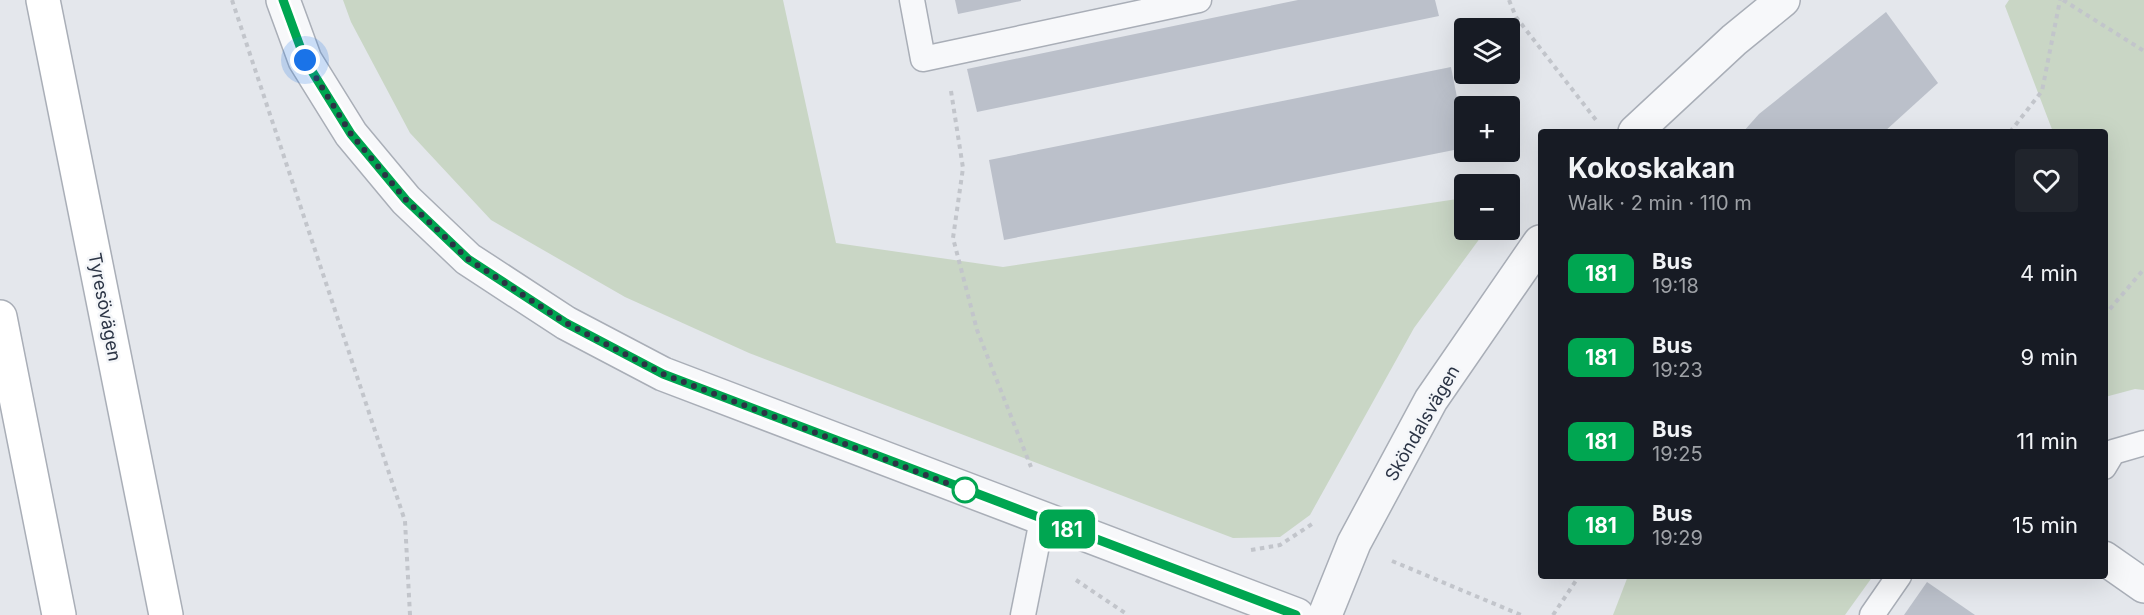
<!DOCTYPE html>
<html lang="en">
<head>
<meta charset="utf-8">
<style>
  body { margin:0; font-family:Inter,sans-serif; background:#20242c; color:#f1f3f6; height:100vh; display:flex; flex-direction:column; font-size:22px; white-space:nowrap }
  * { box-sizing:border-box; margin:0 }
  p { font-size:20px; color:#9ea1a6 }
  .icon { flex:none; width:33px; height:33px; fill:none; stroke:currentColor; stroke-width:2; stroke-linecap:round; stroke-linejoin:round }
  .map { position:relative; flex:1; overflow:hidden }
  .side { position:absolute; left:1538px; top:129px; width:570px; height:450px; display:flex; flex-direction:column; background:#171b24; border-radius:6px; box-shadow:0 6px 24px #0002 }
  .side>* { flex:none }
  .badge { padding:0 12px; border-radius:9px; font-size:21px; line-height:39px }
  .buttons { position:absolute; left:1454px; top:18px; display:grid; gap:12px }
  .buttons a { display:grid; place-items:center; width:66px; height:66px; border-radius:6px; background:#171b24; box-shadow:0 6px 24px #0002; font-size:30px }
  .you { position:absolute; width:30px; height:30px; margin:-15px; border:4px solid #fff; border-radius:50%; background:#1a73e8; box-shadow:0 0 0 9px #1a73e833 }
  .map>.badge { position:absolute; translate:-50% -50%; box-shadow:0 0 0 3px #fff }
  .round { display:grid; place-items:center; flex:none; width:63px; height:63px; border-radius:6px; background:#20242c }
  .overview { display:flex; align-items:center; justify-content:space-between; height:102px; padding:0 30px }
  h1 { font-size:28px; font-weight:700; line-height:45px }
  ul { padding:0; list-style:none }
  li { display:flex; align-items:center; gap:18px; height:84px; padding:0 30px }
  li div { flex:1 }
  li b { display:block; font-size:22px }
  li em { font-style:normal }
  li .badge { min-width:66px; font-weight:700; text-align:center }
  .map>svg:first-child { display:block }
</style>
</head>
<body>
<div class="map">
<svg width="2144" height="615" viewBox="0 0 2144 615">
  <rect width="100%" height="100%" fill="#e4e7ec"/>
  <g fill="#c9d6c5">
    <polygon points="343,0 783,0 836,243 1003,267 1464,198 1464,230 1486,230 1414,328 1310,515 1280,537 1233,538 749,353 625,297 491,220 410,133 351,22"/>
    <polygon points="2009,0 2144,0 2144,390 2135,389 2105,397 2104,132 2053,132 2005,6"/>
    <polygon points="1628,576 1873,576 1845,615 1613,615"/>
  </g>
  <g fill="#bbc0ca">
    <polygon points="955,0 1021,0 1021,1 958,14"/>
    <polygon points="1298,0 1435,0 1439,16 977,112 967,69"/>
    <polygon points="1886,12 1938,83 1884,132 1743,132 1759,114"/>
    <polygon points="1451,67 1464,133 1464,148 1004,240 989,160"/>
    <polygon points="1927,582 1975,615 1904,615"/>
  </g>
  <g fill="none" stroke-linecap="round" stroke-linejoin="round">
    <defs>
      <g id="service">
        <polyline points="912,0 923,59 1199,0"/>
        <polyline points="2104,467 2113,452 2144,443"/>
        <polyline points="1023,615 1042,520"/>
        <polyline points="1872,615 1899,576"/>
      </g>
      <g id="minor">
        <polyline points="1635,132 1734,40 1783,0"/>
        <polyline points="2104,558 2144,586"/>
        <polyline points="1325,615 1354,543 1431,400 1540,242"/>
      </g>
      <polyline id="tertiary" points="283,0 305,60 351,134 406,200 468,259 566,323 663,374 1297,615"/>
      <g id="secondary">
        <polyline points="43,0 166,615"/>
        <polyline points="0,317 59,615"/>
      </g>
    </defs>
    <use href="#service" stroke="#a9aeb7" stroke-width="27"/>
    <use href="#minor" stroke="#a9aeb7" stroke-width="36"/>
    <use href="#tertiary" stroke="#a9aeb7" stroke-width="36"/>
    <use href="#secondary" stroke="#a9aeb7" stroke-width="36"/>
    <g stroke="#c2c5cb" stroke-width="4" stroke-dasharray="4.5 4.5" stroke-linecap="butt">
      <polyline points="232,0 405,521 410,615"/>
      <polyline points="1509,0 1516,17 1596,120"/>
      <polyline points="2063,0 2144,51"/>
      <polyline points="951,91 963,168 953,238 977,330 1031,467"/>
      <polyline points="2010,132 2042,91 2060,0"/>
      <polyline points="2104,316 2144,269"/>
      <polyline points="1251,550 1280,545 1312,524 1314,525"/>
      <polyline points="1392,561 1521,615"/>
      <polyline points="1076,580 1128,615"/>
      <polyline points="1553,615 1579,576"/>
    </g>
    <use href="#service" stroke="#f7f8fa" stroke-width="24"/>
    <use href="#minor" stroke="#f7f8fa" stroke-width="33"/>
    <use href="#tertiary" stroke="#f7f8fa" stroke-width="33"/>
    <use href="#secondary" stroke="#fff" stroke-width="33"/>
  </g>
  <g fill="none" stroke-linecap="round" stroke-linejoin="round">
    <defs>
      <polyline id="line" points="283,0 305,60 351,134 406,200 468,259 566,323 663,374 1296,615"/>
    </defs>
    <use href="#line" stroke="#fff" stroke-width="14"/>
    <use href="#line" stroke="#00a651" stroke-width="9"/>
    <polyline stroke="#2b3445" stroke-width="6" stroke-dasharray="0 10.8" points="305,60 351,134 406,200 468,259 566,323 663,374 975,494 965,490"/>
  </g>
  <circle fill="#fff" stroke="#00a651" stroke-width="3" cx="965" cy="490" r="12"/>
  <g text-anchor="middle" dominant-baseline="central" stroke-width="5" stroke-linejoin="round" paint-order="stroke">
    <g font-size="18" fill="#2b3445" stroke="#f4f6f9">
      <text transform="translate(105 307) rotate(79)">Tyresövägen</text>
      <text transform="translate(1422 423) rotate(-60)">Sköndalsvägen</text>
    </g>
  </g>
</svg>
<div class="buttons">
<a><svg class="icon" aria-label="layers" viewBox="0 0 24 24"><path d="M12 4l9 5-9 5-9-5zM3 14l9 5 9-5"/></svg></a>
<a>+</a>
<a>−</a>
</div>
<div class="you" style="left:305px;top:60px"></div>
<b class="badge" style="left:1067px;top:529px;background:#00a651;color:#fff">181</b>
<section class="side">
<div class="overview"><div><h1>Kokoskakan</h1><p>Walk · 2 min · 110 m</p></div><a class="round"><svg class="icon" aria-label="heart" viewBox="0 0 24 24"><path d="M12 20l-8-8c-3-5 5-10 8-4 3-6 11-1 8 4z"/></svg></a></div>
<ul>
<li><span class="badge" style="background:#00a651;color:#fff">181</span><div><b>Bus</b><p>19:18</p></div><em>4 min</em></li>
<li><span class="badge" style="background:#00a651;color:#fff">181</span><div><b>Bus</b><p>19:23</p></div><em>9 min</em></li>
<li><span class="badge" style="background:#00a651;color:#fff">181</span><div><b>Bus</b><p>19:25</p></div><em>11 min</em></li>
<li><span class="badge" style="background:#00a651;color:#fff">181</span><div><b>Bus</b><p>19:29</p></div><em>15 min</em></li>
</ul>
</section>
</div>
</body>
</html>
